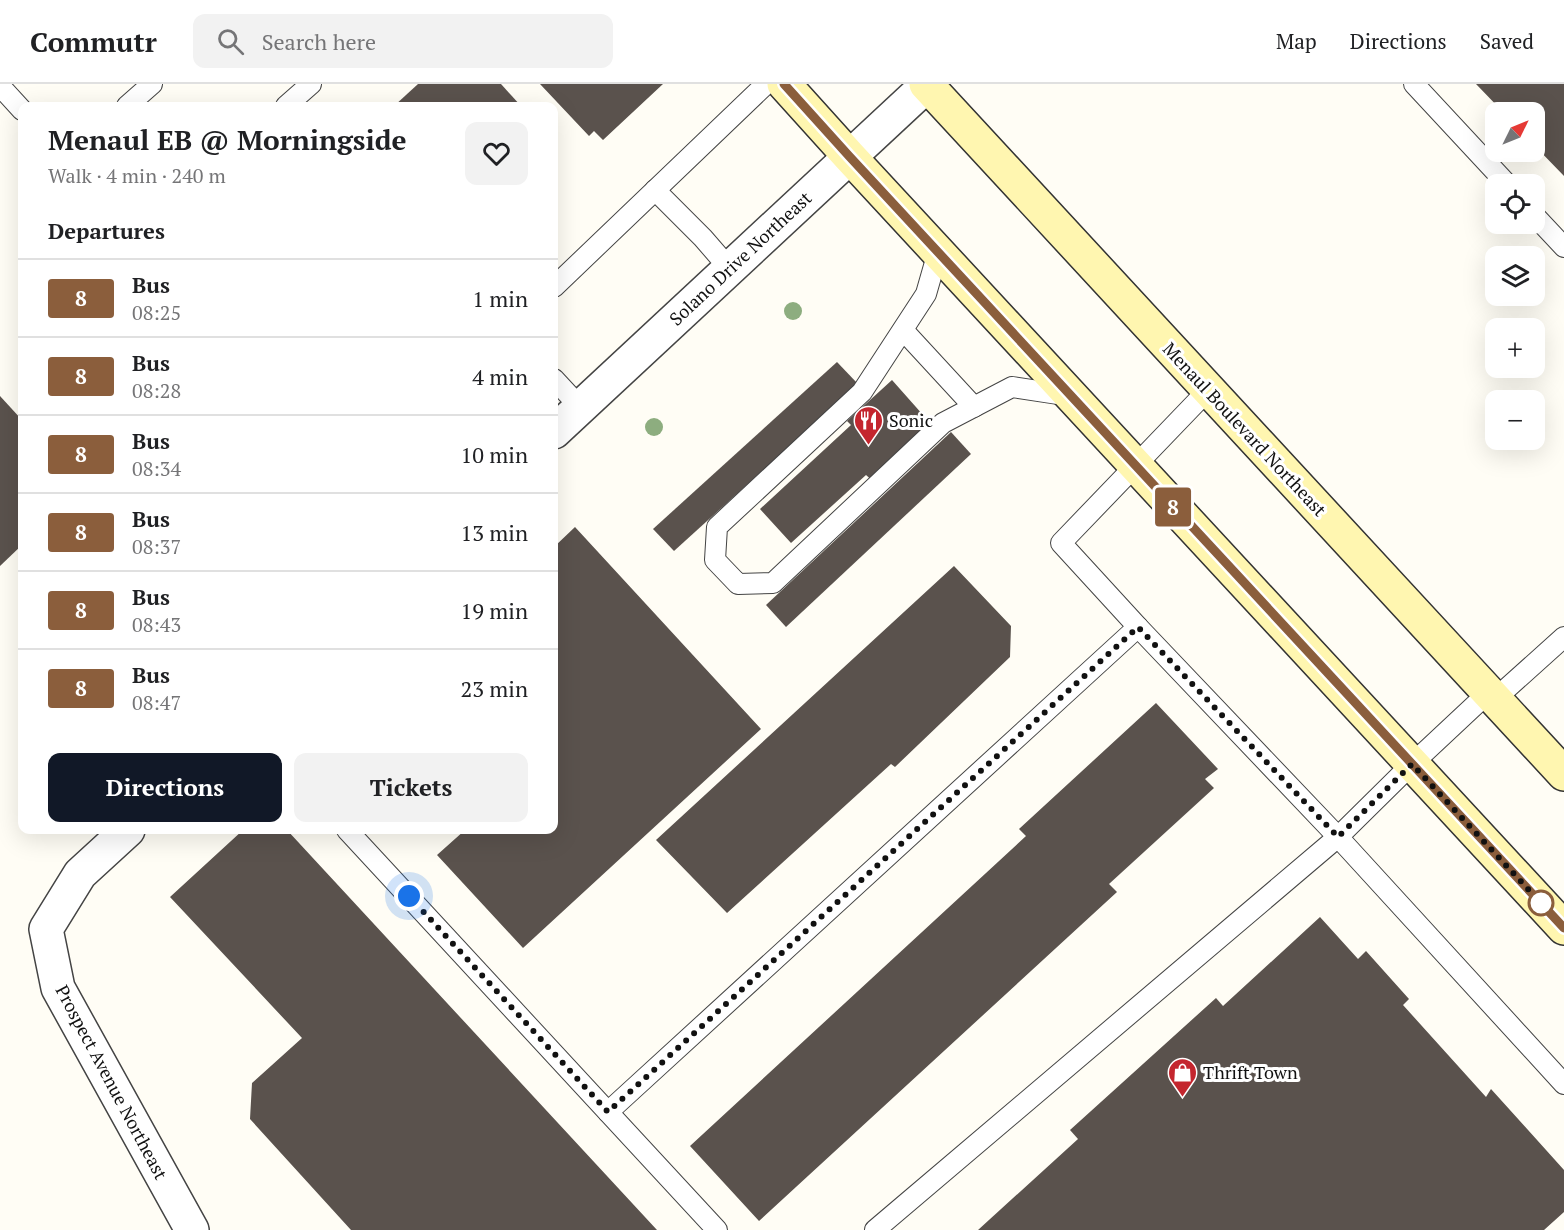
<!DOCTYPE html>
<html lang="en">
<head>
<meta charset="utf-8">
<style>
  body { margin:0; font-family:"PT Serif",serif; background:#f2f2f2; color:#202124; height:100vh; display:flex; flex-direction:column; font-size:22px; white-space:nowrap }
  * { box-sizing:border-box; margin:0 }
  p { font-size:20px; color:#757577 }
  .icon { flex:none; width:33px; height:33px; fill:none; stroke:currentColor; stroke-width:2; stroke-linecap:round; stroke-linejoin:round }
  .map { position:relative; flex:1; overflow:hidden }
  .panel { position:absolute; left:18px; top:18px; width:540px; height:732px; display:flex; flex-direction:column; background:#fff; border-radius:12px; box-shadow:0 6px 24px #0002 }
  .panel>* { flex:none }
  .badge { padding:0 12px; border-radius:4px; font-size:21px; line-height:39px }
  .needle { width:39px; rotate:47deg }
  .buttons { position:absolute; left:1485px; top:18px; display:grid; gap:12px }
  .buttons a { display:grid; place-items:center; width:60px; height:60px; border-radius:12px; background:#fff; box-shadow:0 6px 24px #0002; font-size:30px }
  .you { position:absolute; width:30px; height:30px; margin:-15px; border:4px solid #fff; border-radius:50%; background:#1a73e8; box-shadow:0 0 0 9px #1a73e833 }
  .map>.badge { position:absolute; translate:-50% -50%; box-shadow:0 0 0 3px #fff }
  h2 { padding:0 30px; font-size:22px; line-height:54px }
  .round { display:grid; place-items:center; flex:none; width:63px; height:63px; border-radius:12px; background:#f2f2f2 }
  .overview { display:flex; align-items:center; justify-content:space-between; height:102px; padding:0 30px }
  h1 { font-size:28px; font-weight:700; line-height:45px }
  .button { display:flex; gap:12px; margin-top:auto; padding:12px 30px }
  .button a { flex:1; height:69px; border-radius:12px; background:#111827; color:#fff; font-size:24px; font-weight:700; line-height:69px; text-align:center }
  .button a+a { background:#f2f2f2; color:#202124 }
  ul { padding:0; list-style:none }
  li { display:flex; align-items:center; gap:18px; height:78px; padding:0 30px; border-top:2px solid #e0e0e0 }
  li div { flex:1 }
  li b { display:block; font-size:22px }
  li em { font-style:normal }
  li .badge { min-width:66px; font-weight:700; text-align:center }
  header { display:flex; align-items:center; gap:36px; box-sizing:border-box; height:84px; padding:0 30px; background:#fff; border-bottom:2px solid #e0e0e0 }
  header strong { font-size:28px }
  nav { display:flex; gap:33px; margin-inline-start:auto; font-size:21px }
  .search { width:420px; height:54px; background:#f2f2f2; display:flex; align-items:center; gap:15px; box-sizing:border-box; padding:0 21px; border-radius:12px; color:#757577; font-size:22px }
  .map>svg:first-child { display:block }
</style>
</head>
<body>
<header>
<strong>Commutr</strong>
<div class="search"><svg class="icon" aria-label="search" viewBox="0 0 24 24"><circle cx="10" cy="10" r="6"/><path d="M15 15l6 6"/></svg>Search here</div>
<nav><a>Map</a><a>Directions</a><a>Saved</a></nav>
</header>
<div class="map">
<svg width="1564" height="1146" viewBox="0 0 1564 1146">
  <rect width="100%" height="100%" fill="#fffdf5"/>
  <g fill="#5a524d">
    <polygon points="418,0 501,0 521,22 394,22"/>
    <polygon points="540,0 663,0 603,56 594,47 589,52"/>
    <polygon points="1476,0 1564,0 1564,92 1534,61 1534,28 1503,28"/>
    <polygon points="837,278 858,300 674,467 653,445"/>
    <polygon points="892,296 931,340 875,399 866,391 791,459 760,425 851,341 847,337"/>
    <polygon points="0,312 22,336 22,461 0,482"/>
    <polygon points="951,348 971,370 786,543 766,521"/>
    <polygon points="575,443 761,645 523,864 437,771 465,746 554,746 554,463"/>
    <polygon points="954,482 1011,542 1010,573 895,683 891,680 727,829 656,756"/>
    <polygon points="1156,619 1218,685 1205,695 1214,704 1109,800 1117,808 759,1137 690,1062 1026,752 1019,745"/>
    <polygon points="243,746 287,746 657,1146 351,1146 250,1035 252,999 302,954 170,813"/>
    <polygon points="1320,833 1358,875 1366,867 1409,915 1403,921 1486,1013 1491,1005 1564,1086 1564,1128 1544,1146 978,1146 1078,1055 1070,1046 1216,914 1223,922"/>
  </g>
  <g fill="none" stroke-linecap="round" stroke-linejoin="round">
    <defs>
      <g id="lane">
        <polyline points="1414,0 1507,100"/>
        <polyline points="0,2 22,26"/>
        <polyline points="127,22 152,0"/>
        <polyline points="286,22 311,0"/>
        <polyline points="655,106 703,154 729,184"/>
        <polyline points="1534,131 1564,163"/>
        <polyline points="938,168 926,210 862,308 717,443 715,476 738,500 773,499 943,339 1012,303 1071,312"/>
        <polyline points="554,203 766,0"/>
        <polyline points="903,246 974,323"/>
        <polyline points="554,295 580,323"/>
        <polyline points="1138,543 1338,753 1564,1000"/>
        <polyline points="1495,615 1564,553"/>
        <polyline points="347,746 717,1146"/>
        <polyline points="608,1028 1138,543 1061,459 1209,305"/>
        <polyline points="875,1146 1338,753 1412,680 1489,608"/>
      </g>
      <g id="street">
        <polyline points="554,348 927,1"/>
        <polyline points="128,746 80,790 46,845 58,904 192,1146"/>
      </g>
      <g id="secondary">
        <polyline points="784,0 849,72 1564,844"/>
        <polyline points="926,0 1564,690"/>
      </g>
    </defs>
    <use href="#lane" stroke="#444" stroke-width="22"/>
    <use href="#street" stroke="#444" stroke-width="36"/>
    <use href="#secondary" stroke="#333" stroke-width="36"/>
    <use href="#lane" stroke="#fff" stroke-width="20"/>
    <use href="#street" stroke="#fff" stroke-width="33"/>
    <use href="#secondary" stroke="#fff6b0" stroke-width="33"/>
  </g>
  <g fill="#8dad7f">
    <circle cx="793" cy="227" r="9"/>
    <circle cx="654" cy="343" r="9"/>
  </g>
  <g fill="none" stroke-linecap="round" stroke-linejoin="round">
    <defs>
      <polyline id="line" points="784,0 849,72 1564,844"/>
    </defs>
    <use href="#line" stroke="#fff" stroke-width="14"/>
    <use href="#line" stroke="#8b5e3c" stroke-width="9"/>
    <polyline stroke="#111" stroke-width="6" stroke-dasharray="0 10.8" points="409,812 608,1028 1138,543 1338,753 1412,680 1541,819"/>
  </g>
  <defs>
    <symbol id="restaurant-pin" viewBox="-11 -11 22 30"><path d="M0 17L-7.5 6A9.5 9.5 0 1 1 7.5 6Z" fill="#c4262e" stroke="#fff"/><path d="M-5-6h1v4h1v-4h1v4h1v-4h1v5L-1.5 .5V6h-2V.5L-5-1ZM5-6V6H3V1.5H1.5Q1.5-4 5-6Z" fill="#fff"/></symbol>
    <symbol id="shop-pin" viewBox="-11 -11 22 30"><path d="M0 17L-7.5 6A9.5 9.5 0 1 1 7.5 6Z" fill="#c4262e" stroke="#fff"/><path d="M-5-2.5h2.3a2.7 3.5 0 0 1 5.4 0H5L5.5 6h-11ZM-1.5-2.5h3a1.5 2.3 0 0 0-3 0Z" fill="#fff"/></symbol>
  </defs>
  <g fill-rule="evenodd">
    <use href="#restaurant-pin" x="852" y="320" width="33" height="45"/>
    <use href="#shop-pin" x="1166" y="972" width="33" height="45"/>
  </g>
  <circle fill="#fff" stroke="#8b5e3c" stroke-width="3" cx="1541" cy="819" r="12"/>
  <g text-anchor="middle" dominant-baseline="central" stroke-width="6" stroke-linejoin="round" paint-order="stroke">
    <g font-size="18" fill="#111" stroke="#fff">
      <text transform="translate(740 174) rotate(-43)">Solano Drive Northeast</text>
      <text transform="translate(1245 345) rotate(47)">Menaul Boulevard Northeast</text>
      <text transform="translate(112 998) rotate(62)">Prospect Avenue Northeast</text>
    </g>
    <g font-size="18" fill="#111" stroke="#fff" text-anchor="start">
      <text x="889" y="336">Sonic</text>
      <text x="1203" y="988">Thrift Town</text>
    </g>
  </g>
</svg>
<div class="buttons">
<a><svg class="needle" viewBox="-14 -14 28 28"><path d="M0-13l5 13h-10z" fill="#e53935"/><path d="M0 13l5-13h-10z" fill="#757577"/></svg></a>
<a><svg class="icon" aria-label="locate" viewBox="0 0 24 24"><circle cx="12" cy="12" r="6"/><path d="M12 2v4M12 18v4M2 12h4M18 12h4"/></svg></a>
<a><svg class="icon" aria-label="layers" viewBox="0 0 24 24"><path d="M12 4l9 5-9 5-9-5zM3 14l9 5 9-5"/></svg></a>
<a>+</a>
<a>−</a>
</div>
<div class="you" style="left:409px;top:812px"></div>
<b class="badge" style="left:1173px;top:423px;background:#8b5e3c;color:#fff">8</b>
<section class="panel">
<div class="overview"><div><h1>Menaul EB @ Morningside</h1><p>Walk · 4 min · 240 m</p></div><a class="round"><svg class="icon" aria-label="heart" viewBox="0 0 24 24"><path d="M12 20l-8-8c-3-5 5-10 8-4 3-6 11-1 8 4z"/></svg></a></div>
<h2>Departures</h2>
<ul>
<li><span class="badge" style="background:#8b5e3c;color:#fff">8</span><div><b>Bus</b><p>08:25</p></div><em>1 min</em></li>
<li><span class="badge" style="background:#8b5e3c;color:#fff">8</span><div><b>Bus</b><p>08:28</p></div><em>4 min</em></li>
<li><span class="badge" style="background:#8b5e3c;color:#fff">8</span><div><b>Bus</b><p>08:34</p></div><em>10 min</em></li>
<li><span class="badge" style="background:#8b5e3c;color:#fff">8</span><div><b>Bus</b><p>08:37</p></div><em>13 min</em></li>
<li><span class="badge" style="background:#8b5e3c;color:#fff">8</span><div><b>Bus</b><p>08:43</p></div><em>19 min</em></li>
<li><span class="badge" style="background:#8b5e3c;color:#fff">8</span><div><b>Bus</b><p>08:47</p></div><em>23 min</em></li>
</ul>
<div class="button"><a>Directions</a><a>Tickets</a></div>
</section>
</div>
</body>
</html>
